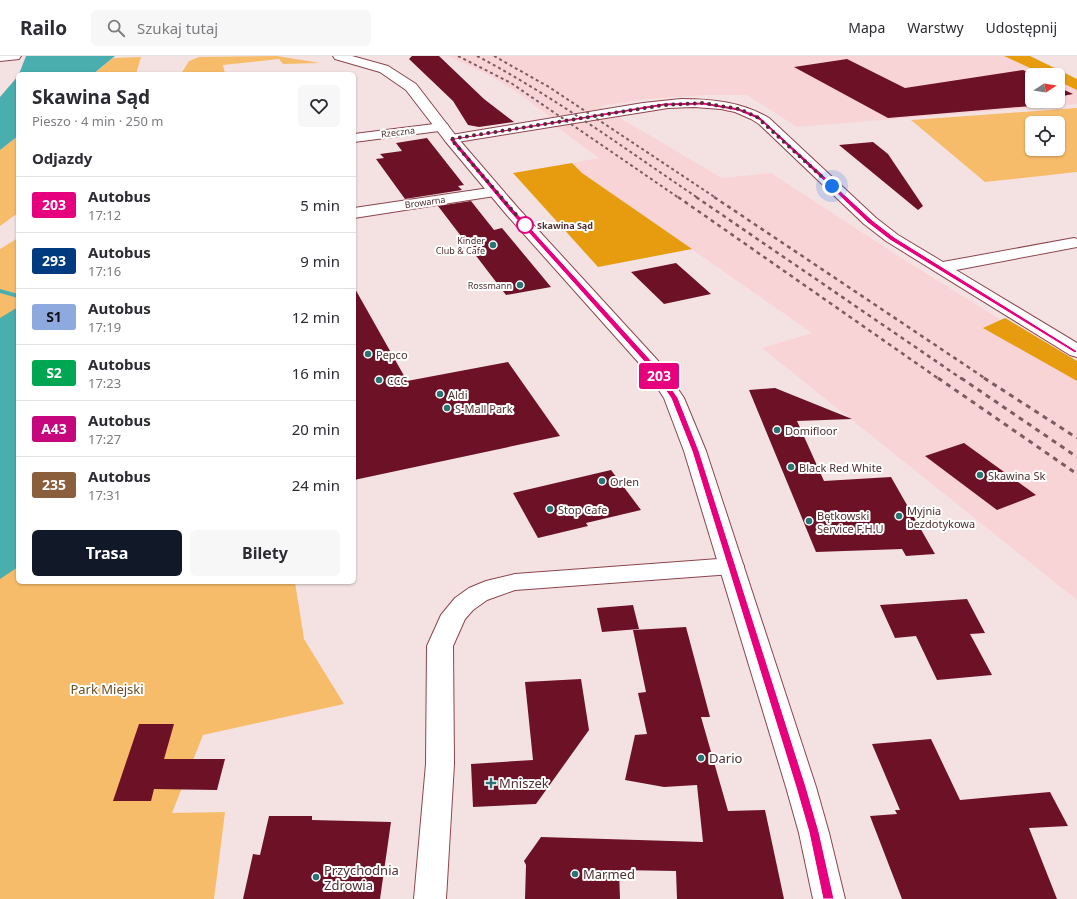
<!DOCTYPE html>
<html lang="pl">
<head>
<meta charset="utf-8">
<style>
  body { margin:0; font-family:"Noto Sans",sans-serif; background:#f7f7f7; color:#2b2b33; height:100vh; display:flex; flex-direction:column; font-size:15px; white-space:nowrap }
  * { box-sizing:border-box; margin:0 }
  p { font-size:13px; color:#7c7c81 }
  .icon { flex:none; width:22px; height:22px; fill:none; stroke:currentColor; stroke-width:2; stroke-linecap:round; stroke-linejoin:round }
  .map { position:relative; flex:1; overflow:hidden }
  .drawer { position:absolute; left:16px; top:16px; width:340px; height:512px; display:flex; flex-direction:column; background:#fff; border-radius:6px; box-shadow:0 1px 3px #0004 }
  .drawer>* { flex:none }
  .badge { padding:0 8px; border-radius:3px; font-size:14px; line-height:26px }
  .needle { width:26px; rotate:78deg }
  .tools { position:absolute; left:1025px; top:12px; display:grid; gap:8px }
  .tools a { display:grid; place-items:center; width:40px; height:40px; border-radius:6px; background:#fff; box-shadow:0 1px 3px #0004; font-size:20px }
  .you { position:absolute; width:20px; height:20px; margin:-10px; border:3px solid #fff; border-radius:50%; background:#1a73e8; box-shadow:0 0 0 6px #1a73e833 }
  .map>.badge { position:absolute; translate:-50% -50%; box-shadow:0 0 0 2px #fff }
  h2 { padding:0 16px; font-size:15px; line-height:36px }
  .round { display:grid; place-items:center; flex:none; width:42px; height:42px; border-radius:6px; background:#f7f7f7 }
  .head { display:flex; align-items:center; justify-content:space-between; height:68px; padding:0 16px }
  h1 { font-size:19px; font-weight:700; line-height:30px }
  .cta { display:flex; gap:8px; margin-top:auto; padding:8px 16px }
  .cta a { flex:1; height:46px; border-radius:6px; background:#111827; color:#fff; font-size:16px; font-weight:700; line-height:46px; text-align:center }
  .cta a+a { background:#f7f7f7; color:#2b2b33 }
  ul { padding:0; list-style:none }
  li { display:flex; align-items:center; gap:12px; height:56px; padding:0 16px; border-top:1px solid #e1e1e2 }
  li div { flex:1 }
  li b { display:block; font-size:15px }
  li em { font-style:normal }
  li .badge { min-width:44px; font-weight:700; text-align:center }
  header { display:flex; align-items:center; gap:24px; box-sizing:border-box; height:56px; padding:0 20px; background:#fff; border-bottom:1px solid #e1e1e2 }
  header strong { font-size:19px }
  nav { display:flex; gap:22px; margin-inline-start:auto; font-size:14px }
  .search { width:280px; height:36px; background:#f7f7f7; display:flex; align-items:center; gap:10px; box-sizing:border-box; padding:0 14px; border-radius:6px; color:#7c7c81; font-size:15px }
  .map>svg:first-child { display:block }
</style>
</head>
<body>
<header>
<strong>Railo</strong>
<div class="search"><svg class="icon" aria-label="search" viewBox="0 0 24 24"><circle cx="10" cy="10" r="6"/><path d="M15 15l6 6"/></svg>Szukaj tutaj</div>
<nav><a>Mapa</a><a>Warstwy</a><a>Udostępnij</a></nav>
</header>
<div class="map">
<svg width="1077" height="843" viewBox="0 0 1077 843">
  <rect width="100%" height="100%" fill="#f4e2e3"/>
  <polygon fill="#f9d4d6" points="448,0 1004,0 1045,19 1032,19 1032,45 1058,45 1058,25 1077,34 1077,48 797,71 747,39 706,39 648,43 600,50 722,122 771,117 906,205 1077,311 1077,544 762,292 812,277 582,117 572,107 599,102 547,64 552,62 521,39 491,20"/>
  <g fill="#f7bc69" fill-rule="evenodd">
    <polygon points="277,0 320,7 283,8 279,3 223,9 225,18 181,18 189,5 199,1"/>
    <polygon points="141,1 136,18 93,18 113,2"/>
    <path d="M1077 52V116L985 126 911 64ZM1032 67H1058V93H1032Z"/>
    <polygon points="18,80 18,157 0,170 0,94"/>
    <polygon points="18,182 18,526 295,526 304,583 344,648 203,679 172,757 225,756 214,843 0,843 0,193"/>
  </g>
  <g fill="#e79c0f">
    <polygon points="1004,0 1030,0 1077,23 1077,34 1058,25 1058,19 1045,19"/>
    <polygon points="572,107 582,117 692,193 598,211 513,117"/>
    <polygon points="1005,262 1077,305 1077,325 983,272"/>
  </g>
  <g fill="#49aead">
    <polygon points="26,0 115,0 93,18 19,18"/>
    <polygon points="18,20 18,80 0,94 0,41"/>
    <polygon points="18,251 18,511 0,523 0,262"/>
  </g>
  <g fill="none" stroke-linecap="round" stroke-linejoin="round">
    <polygon fill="#49aead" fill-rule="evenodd" points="0,233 18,238 18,242 0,237"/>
  </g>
  <g fill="#6d1127">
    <polygon points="412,0 439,0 484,43 514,66 479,71 468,69 453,45 409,3"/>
    <polygon points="847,3 905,32 1023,14 1034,19 1032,19 1032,45 1037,45 1043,49 888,62 794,11"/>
    <polygon points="1058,31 1073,38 1058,41"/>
    <polygon points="427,82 464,129 458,130 462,134 405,143 376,103 384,102 380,98 402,95 396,87"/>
    <polygon points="873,86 888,98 923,150 918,154 839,89"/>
    <polygon points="471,145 494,174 502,172 551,231 506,239 438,150"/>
    <polygon points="676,207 711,238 664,248 631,216"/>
    <polygon points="354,231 407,325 508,306 560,380 354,424"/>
    <polygon points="775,332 852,363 797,365 824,425 891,421 935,498 906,500 902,493 816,496 749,334"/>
    <polygon points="964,387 1036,439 997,454 925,400"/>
    <polygon points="611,414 641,454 586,467 588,470 538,482 513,437"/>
    <polygon points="967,543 985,577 970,578 992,619 937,624 916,580 895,582 880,549"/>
    <polygon points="633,549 639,573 602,576 597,552"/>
    <polygon points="686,571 710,661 701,661 728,755 765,754 784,843 677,843 676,815 619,814 620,843 525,843 526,809 524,805 541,781 703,786 697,729 664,731 625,724 635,679 647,678 638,637 646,636 633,574"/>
    <polygon points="581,623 589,674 536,748 473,751 471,708 533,704 525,626"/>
    <polygon points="139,668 174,668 164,703 225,703 217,734 154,733 151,745 113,745"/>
    <polygon points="931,683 960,744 1050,736 1068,770 1029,772 1057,843 902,843 870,760 897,758 895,754 900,754 872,688"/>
    <polygon points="269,760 312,760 312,764 391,766 380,843 243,843 253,798 260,799"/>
  </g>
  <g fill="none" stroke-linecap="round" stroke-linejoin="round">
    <defs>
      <g id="minor">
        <path d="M681 43C712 43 742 46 769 62L876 162 898 179 943 206 1074 182 1077 183V191L956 214 1077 287V301L1070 299 886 185 864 168 759 68 751 63 735 56 721 53 694 51 668 52 451 87 446 86 444 83 446 80 469 76 643 47Z"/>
        <polygon points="442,67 447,68 449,71 447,74 354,86 354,78"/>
        <polygon points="496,131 501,133 504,136 501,139 354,162 354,152"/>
        <polygon points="732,502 741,505 744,510 741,515 732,518 515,534 487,544 473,554 465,563 453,590 454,708 446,843 414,843 426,708 427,590 441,559 455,542 469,532 486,525 515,518"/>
      </g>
      <g id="major">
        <polygon points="0,0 21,0 19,3 0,5"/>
        <polygon points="333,0 352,0 388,10 416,28 456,80 518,152 661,308 684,342 706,395 816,731 829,777 845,843 813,843 799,777 786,731 684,395 664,342 647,316 506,158 446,86 406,34 380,16 335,3"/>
      </g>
    </defs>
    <use href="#minor" stroke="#8c454d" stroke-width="2"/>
    <use href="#major" stroke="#8c454d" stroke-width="2"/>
    <use href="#minor" fill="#fff" fill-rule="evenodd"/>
    <use href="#major" fill="#fff" fill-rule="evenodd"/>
    <g stroke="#7b5d60" stroke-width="2" stroke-dasharray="3 3" stroke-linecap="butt">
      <polyline points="458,0 511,27 679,142"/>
      <path d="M477 0C555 41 625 93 698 142"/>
      <polyline points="494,0 549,31 716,142"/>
    </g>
    <g stroke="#7b5d60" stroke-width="2.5" stroke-dasharray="4 4" stroke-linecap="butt">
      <polyline points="678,141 939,323"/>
      <polyline points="696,141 962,323"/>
      <polyline points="714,141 986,323"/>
    </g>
    <g stroke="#7b5d60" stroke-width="3" stroke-dasharray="5 5" stroke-linecap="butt">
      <polyline points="938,322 1077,418"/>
      <polyline points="961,322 1077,401"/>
      <polyline points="984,322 1077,382"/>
    </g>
  </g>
  <polygon fill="#e6007e" stroke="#fff" points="703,46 739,52 759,60 872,164 894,181 1077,295 1075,297 890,184 868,167 762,66 755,62 738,55 703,49 664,50 455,84 514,154 656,310 678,342 699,395 806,731 819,776 834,843 823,843 809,776 796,731 692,395 671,342 651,313 510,156 449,83 664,47"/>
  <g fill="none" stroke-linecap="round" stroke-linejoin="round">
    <polyline stroke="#502f32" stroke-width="4" stroke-dasharray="0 7.2" points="525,169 451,83 664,49 703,47 739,53 757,61 832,130"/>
  </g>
  <circle fill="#fff" stroke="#e6007e" stroke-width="2" cx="525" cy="169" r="8"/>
  <g fill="#297372" stroke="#fff" stroke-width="1.5">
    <circle cx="493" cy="189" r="4"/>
    <circle cx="520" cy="229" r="4"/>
    <circle cx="368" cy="298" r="4"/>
    <circle cx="379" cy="324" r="4"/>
    <circle cx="440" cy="338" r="4"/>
    <circle cx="447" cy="352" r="4"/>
    <circle cx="777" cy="374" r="4"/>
    <circle cx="791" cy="411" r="4"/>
    <circle cx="980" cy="419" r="4"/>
    <circle cx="602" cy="425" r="4"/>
    <circle cx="550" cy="453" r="4"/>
    <circle cx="899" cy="460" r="4"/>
    <circle cx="809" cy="465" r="4"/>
    <circle cx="701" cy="702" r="4"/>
    <path d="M489 721h4v4h4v4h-4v4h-4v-4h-4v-4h4z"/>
    <circle cx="575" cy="818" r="4"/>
    <circle cx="316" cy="821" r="4"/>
  </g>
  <g text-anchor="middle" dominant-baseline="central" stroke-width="4" stroke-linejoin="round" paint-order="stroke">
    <g font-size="9" fill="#502f32" stroke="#fff">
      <text transform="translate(398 76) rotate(-7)">Rzeczna</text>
      <text transform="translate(425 146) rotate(-8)">Browarna</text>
    </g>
    <g font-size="9" font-weight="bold" fill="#502f32" stroke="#fff" text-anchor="start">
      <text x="537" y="169">Skawina Sąd</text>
    </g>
    <g font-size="9" fill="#502f32" stroke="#fff" text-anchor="end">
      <text x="485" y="184">Kinder<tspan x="485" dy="10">Club &amp; Cafe</tspan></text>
      <text x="512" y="229">Rossmann</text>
    </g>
    <g font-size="11" fill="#502f32" stroke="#fff" text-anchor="start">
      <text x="376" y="298">Pepco</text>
      <text x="387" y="324">CCC</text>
      <text x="448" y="338">Aldi</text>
      <text x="455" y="352">S-Mall Park</text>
      <text x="785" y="374">Domifloor</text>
      <text x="799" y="411">Black Red White</text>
      <text x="988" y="419">Skawina Sk</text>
      <text x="610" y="425">Orlen</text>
      <text x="558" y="453">Stop Cafe</text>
      <text x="907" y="454">Myjnia<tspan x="907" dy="13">bezdotykowa</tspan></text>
      <text x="817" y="459">Bętkowski<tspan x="817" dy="13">Service F.H.U</tspan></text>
    </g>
    <g font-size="13" fill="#6c4d20" stroke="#fff">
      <text x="107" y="633">Park Miejski</text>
    </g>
    <g font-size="13" fill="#502f32" stroke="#fff" text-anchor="start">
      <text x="709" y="702">Dario</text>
      <text x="499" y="727">Mniszek</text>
      <text x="324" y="814">Przychodnia<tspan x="324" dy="15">Zdrowia</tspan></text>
      <text x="583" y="818">Marmed</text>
    </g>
  </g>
</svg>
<div class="tools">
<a><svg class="needle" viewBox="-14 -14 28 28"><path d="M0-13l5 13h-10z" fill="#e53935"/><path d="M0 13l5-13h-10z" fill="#7c7c81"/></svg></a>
<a><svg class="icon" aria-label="locate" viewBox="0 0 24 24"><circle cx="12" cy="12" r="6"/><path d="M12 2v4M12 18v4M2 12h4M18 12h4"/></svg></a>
</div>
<div class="you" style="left:832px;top:130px"></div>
<b class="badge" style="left:659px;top:320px;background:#e6007e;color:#fff">203</b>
<section class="drawer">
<div class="head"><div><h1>Skawina Sąd</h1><p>Pieszo · 4 min · 250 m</p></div><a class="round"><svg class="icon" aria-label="heart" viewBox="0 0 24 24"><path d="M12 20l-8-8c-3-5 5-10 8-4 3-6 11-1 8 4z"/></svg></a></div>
<h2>Odjazdy</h2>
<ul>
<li><span class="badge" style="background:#e6007e;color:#fff">203</span><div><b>Autobus</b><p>17:12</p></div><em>5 min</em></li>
<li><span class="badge" style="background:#003b80;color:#fff">293</span><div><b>Autobus</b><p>17:16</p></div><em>9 min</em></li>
<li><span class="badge" style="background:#8ea9de;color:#111">S1</span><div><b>Autobus</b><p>17:19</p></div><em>12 min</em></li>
<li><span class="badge" style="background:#00a651;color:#fff">S2</span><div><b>Autobus</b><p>17:23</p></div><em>16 min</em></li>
<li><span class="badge" style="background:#c5067d;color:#fff">A43</span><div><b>Autobus</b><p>17:27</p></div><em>20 min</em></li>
<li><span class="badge" style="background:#8b5e3c;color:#fff">235</span><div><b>Autobus</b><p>17:31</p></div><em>24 min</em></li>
</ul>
<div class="cta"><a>Trasa</a><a>Bilety</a></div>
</section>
</div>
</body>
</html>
